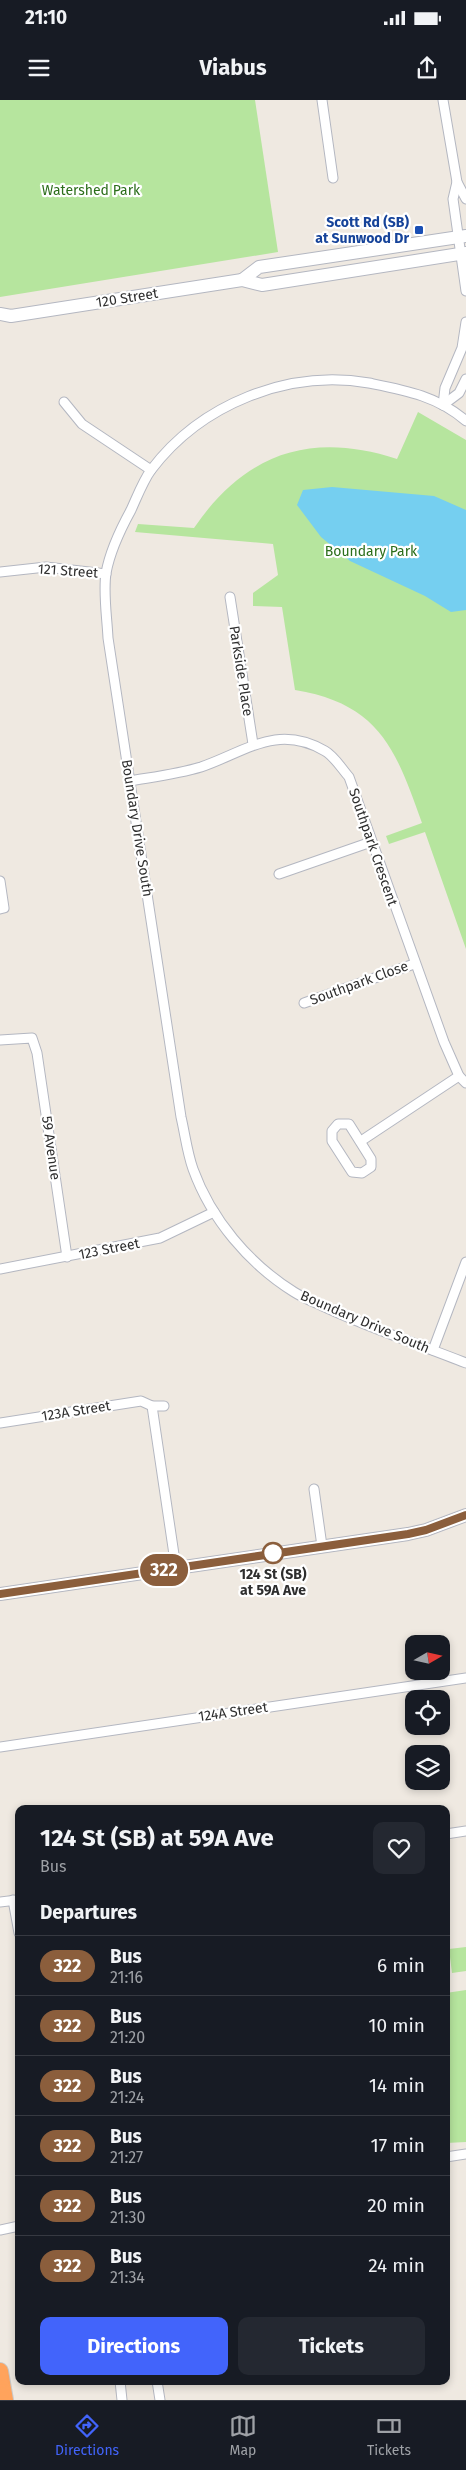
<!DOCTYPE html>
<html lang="en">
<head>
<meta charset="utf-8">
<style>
  body { margin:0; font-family:"Fira Sans",sans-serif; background:#242831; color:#f1f3f6; height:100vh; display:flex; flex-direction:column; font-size:19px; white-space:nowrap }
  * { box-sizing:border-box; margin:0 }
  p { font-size:16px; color:#9ea1a6 }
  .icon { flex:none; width:28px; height:28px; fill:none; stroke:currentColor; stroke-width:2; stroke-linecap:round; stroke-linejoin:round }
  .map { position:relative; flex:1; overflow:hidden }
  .sheet { position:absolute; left:15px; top:1705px; width:435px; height:580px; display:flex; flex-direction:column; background:#171b24; border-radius:10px; box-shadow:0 2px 8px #0003 }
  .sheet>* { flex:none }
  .badge { padding:0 10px; border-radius:16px; font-size:18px; line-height:32px }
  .needle { width:32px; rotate:81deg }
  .controls { position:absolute; left:405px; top:1535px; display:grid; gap:10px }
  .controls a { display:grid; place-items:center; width:45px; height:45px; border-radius:10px; background:#171b24; box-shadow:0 2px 8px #0003; font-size:25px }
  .map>.badge { position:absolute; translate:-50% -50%; box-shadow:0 0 0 2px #fff }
  h2 { padding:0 25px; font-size:19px; line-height:45px }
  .round { display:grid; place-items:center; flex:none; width:52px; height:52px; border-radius:10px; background:#242831 }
  .overview { display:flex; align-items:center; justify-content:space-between; height:85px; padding:0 25px }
  h1 { font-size:24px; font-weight:700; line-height:38px }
  .cta { display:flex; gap:10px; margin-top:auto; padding:10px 25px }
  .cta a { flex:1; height:58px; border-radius:10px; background:#4264fb; color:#fff; font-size:20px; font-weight:700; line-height:58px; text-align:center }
  .cta a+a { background:#242831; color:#f1f3f6 }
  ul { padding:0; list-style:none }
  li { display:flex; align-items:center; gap:15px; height:60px; padding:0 25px; border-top:1px solid #363941 }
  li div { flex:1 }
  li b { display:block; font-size:19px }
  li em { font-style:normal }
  li .badge { min-width:55px; font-weight:700; text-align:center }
  .status { display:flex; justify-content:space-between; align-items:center; height:35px; padding:0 25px; background:#171b24; direction:ltr }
  .status svg { height:14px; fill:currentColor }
  header { display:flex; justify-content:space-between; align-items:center; height:65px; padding:0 25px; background:#171b24; font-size:22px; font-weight:700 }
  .menu { display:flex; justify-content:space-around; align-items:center; height:70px; border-top:1px solid #363941; background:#171b24; font-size:14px; color:#9ea1a6 }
  .menu a { display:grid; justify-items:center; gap:2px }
  .menu .selected { color:#4264fb }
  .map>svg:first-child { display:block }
</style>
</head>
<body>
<div class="status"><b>21:10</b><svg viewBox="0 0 49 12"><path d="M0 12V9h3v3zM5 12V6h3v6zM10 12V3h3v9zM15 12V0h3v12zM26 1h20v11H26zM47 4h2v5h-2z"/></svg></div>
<header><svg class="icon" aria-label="menu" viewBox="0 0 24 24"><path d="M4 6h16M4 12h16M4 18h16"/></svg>Viabus<svg class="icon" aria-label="share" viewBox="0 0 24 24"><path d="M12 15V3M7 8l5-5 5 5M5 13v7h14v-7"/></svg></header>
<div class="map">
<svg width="466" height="2300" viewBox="0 0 466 2300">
  <rect width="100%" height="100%" fill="#efe9e1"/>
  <g fill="#b6e59e">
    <polygon points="0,0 255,0 278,152 0,197"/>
    <path d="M418 312 466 340V849L425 732 389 744 386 736 422 723C396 650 380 604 295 590L282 507 253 506V493L278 475 273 444 135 432 138 424 194 428C245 353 311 331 397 359Z"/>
    <polygon points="466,1847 466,1871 452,1873 449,1849"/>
    <polygon points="466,1890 466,2042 446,2043 446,1893"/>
  </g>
  <polygon fill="#75cff0" points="332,387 434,396 466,410 466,510 451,512 425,496 350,461 321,437 297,405 303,390"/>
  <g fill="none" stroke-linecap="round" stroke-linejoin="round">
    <defs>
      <g id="street">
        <polyline points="322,0 333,78"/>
        <polyline points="443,0 457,82 466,99"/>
        <polyline points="457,82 453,99 466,191"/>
        <polyline points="64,302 82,324 151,370"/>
        <polyline points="443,305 445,288 462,248 466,222"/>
        <polyline points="443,305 459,293 466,279"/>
        <path d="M466 321C438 296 404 290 369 283 288 269 201 304 151 370 143 381 137 397 131 410 120 430 110 451 106 473 103 493 107 517 108 538L181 1017C185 1034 187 1052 193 1069 211 1119 249 1164 294 1192 305 1199 317 1203 329 1209 373 1229 420 1245 466 1263"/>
        <polyline points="0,472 46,467 106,474"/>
        <polyline points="230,497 253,644"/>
        <path d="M130 681C153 677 178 674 201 667 245 652 277 623 325 651 334 656 342 669 349 677L444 942 459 976 466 983"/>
        <polyline points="279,774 371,742"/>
        <polyline points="0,781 4,808 0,809"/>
        <polyline points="304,903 414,864"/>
        <polyline points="0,940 32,938 37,953 67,1157"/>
        <polygon points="338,1024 349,1024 371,1059 371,1067 362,1073 352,1072 332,1041 332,1031"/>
        <polyline points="361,1041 459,976"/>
        <polyline points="0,1169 160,1138 214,1112"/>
        <polyline points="433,1250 466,1162"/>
        <polyline points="152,1306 176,1468"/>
        <polyline points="0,1323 141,1301 152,1306 164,1306"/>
        <polyline points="314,1389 322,1446"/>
        <polyline points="0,1647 466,1578"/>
        <polyline points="446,1734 466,1731"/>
        <polyline points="13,1800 19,1833"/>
        <polyline points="0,1802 17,1800"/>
        <polyline points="446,2057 466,2054"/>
        <polyline points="0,2130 19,2126"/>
        <polyline points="120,2281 122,2300"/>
        <polyline points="157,2281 160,2300"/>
      </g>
      <g id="secondary">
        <polyline points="242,180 259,167 466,136"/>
        <polyline points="0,214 11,216 242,180 262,185 466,153"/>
        <polyline points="0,1494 408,1434 426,1430 466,1415"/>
      </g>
      <polyline id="highway" points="0,2271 5,2300"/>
    </defs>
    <use href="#street" stroke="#b4b7c1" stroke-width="11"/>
    <use href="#secondary" stroke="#b4b7c1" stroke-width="14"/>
    <use href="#highway" stroke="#c9c9c9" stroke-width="18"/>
    <use href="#street" stroke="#fff" stroke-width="9"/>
    <use href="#secondary" stroke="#fff" stroke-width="12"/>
    <use href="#highway" stroke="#ffa35c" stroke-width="16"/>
  </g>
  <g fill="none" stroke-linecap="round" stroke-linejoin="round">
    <defs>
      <polyline id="line" points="0,1494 408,1434 426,1430 466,1415"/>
    </defs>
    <use href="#line" stroke="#fff" stroke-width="11"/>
    <use href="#line" stroke="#8b5e3c" stroke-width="8"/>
  </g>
  <rect fill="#1a4fb4" stroke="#fff" stroke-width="2" x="414" y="125" width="10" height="10" rx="2.5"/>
  <circle fill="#fff" stroke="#8b5e3c" stroke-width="2.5" cx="273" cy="1453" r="10"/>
  <g text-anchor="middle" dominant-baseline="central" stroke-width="4.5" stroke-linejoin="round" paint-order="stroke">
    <g font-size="14" fill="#2c6e1b" stroke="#fff">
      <text x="91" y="90">Watershed Park</text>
      <text x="371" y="451">Boundary Park</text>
    </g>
    <g font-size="14" font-weight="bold" fill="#164399" stroke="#fff" text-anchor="end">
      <text x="409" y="122">Scott Rd (SB)<tspan x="409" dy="16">at Sunwood Dr</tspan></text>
    </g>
    <g font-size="14" fill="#2e2e2e" stroke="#fff">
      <text transform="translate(127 198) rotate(-9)">120 Street</text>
      <text transform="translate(68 471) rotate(4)">121 Street</text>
      <text transform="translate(241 571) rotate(81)">Parkside Place</text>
      <text transform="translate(137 728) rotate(81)">Boundary Drive South</text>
      <text transform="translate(373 747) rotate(71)">Southpark Crescent</text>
      <text transform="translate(359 883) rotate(-20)">Southpark Close</text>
      <text transform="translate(51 1048) rotate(82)">59 Avenue</text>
      <text transform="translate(109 1149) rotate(-11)">123 Street</text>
      <text transform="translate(365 1222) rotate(23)">Boundary Drive South</text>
      <text transform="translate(76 1311) rotate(-9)">123A Street</text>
      <text transform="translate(233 1612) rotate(-8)">124A Street</text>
    </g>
    <g font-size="14" font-weight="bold" fill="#2e2e2e" stroke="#fff">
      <text x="273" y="1474">124 St (SB)<tspan x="273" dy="16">at 59A Ave</tspan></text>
    </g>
  </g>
</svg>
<div class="controls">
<a><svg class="needle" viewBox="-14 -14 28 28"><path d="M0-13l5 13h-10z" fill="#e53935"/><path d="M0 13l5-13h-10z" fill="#9ea1a6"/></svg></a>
<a><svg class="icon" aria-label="locate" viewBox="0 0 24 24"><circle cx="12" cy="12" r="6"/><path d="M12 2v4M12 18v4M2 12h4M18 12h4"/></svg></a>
<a><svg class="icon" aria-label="layers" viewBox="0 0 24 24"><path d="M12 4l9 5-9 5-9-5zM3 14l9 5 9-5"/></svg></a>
</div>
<b class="badge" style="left:164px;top:1470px;background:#8b5e3c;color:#fff">322</b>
<section class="sheet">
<div class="overview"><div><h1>124 St (SB) at 59A Ave</h1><p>Bus</p></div><a class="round"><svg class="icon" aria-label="heart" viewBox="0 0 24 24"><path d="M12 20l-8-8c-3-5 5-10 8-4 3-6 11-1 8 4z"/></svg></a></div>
<h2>Departures</h2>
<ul>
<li><span class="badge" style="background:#8b5e3c;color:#fff">322</span><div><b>Bus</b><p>21:16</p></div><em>6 min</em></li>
<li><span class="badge" style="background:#8b5e3c;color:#fff">322</span><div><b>Bus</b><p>21:20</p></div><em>10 min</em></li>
<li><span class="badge" style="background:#8b5e3c;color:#fff">322</span><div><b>Bus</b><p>21:24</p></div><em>14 min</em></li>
<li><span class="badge" style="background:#8b5e3c;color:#fff">322</span><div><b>Bus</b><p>21:27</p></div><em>17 min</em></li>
<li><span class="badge" style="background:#8b5e3c;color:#fff">322</span><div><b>Bus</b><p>21:30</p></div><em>20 min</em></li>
<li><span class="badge" style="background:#8b5e3c;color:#fff">322</span><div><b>Bus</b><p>21:34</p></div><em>24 min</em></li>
</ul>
<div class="cta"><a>Directions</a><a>Tickets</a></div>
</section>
</div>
<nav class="menu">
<a class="selected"><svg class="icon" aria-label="directions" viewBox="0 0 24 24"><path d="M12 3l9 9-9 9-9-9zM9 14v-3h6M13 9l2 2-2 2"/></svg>Directions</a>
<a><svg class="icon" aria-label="map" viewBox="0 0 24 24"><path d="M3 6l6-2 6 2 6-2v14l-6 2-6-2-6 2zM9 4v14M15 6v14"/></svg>Map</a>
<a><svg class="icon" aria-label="tickets" viewBox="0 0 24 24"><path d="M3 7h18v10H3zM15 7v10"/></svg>Tickets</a>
</nav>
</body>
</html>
